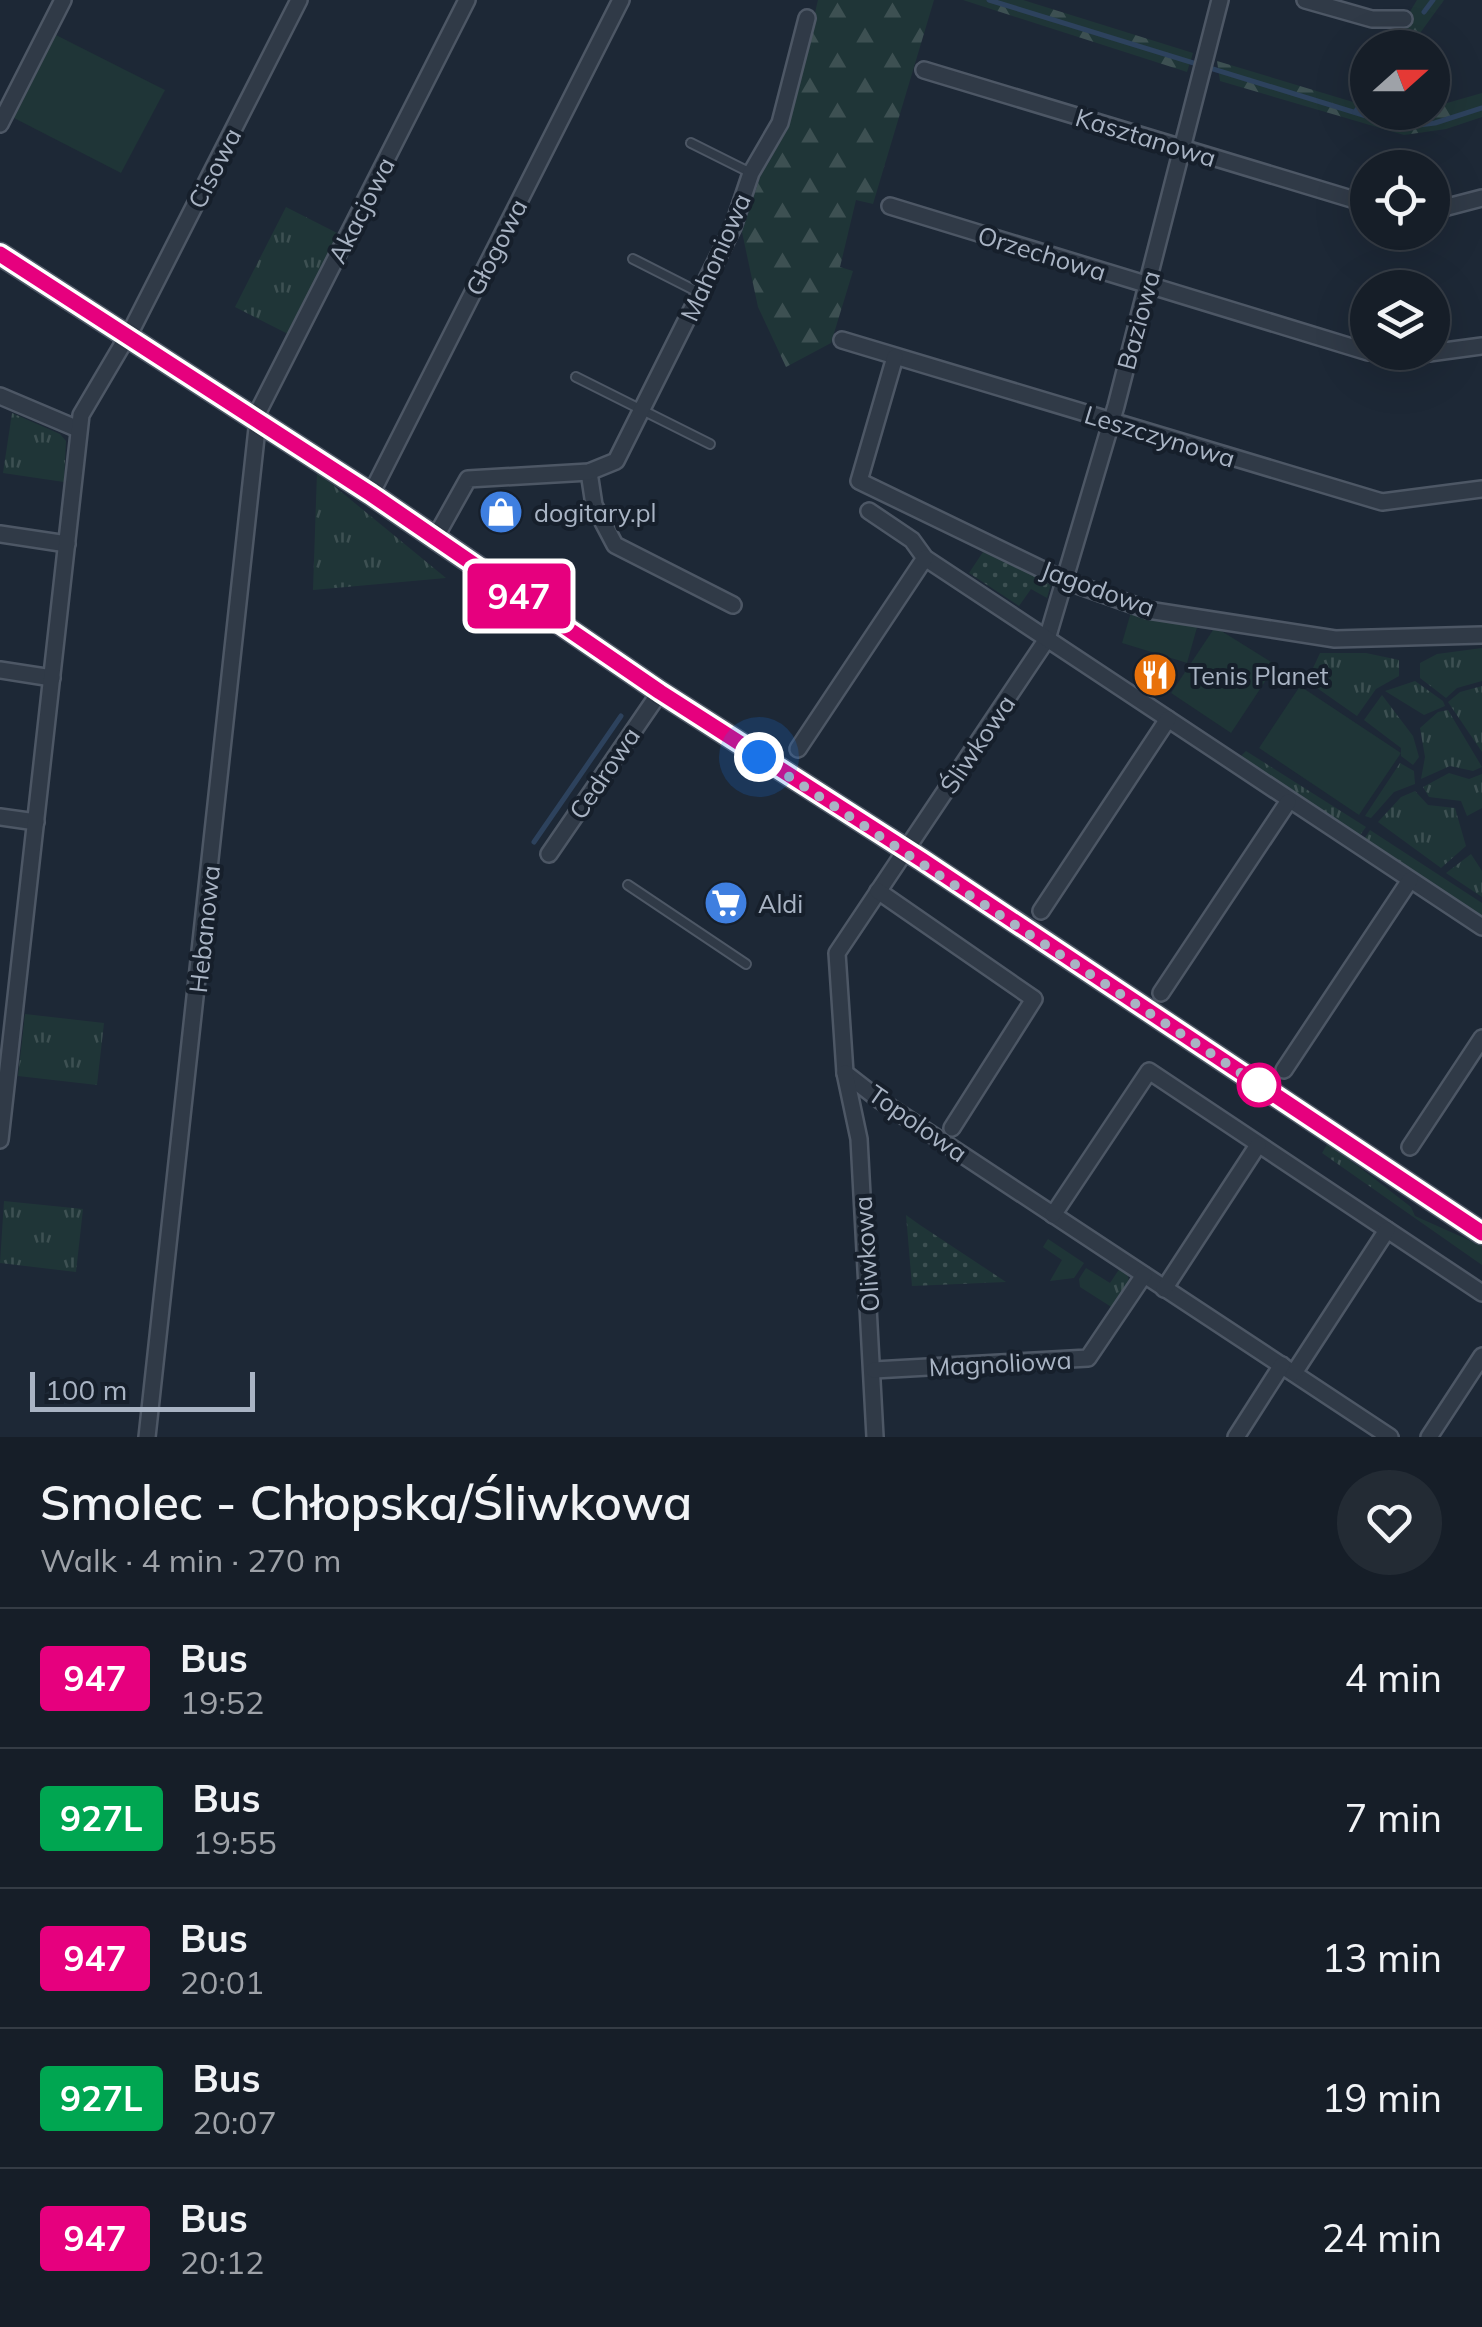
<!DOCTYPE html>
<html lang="en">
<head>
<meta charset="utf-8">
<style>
  body { margin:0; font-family:Mulish,sans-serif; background:#232b34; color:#f1f3f6; height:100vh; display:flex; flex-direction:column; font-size:38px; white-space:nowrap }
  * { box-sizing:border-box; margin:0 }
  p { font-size:32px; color:#9ea2a8 }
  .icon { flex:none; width:55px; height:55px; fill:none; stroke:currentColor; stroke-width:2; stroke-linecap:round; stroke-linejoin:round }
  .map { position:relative; height:1437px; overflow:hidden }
  .sheet { display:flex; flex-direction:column; background:#161e28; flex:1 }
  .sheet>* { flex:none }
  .badge { padding:0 20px; border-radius:8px; font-size:35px; line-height:65px }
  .needle { width:65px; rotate:69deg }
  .fabs { position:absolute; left:1350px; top:30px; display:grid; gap:20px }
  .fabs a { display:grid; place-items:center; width:100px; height:100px; border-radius:50%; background:#161e28; box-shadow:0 10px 40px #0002,0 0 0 2px #353c45; font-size:50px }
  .scale { position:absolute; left:30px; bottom:25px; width:225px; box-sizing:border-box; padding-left:10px; border:5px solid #a9b4c4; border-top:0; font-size:28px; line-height:35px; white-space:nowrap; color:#a9b4c4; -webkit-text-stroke:8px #161f2b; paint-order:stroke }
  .you { position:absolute; width:50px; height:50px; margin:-25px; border:8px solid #fff; border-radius:50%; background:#1a73e8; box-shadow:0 0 0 15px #1a73e833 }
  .map>.badge { position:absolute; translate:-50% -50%; box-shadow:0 0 0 5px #fff }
  .round { display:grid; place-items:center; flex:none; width:105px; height:105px; border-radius:52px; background:#232b34 }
  .overview { display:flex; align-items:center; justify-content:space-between; height:170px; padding:0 40px }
  h1 { font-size:48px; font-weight:600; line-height:75px }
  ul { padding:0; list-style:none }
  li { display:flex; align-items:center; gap:30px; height:140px; padding:0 40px; border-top:2px solid #353c45 }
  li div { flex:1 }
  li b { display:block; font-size:38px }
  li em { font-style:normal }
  li .badge { min-width:110px; font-weight:700; text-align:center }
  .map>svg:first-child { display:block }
</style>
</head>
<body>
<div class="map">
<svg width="1482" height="1437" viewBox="0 0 1482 1437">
  <defs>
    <pattern id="grass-tufts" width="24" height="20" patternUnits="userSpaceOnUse" patternTransform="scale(2.5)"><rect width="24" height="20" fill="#1f3537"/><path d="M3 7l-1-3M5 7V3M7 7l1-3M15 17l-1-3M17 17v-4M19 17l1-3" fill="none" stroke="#3d5052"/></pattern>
    <pattern id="forest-firs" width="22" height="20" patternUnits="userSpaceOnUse" patternTransform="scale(2.5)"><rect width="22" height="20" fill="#1f3537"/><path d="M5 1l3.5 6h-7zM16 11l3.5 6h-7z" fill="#3d5052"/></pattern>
    <pattern id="park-dots" width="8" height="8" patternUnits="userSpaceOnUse" patternTransform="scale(2.5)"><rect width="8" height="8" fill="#1f3537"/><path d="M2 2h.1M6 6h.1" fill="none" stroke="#3d5052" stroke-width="1.8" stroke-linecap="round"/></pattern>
  </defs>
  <rect width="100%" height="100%" fill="#1d2836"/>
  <g fill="url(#grass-tufts)">
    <polygon points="286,207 339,234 288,334 235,307"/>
    <polygon points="12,413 60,434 66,441 64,482 3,473"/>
    <polygon points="317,472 446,578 313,590"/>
    <polygon points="1482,648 1482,681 1457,688 1446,698 1420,678 1420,663 1437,654"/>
    <polygon points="1320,653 1366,653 1399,660 1399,676 1376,689 1357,716 1307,681"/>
    <polygon points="1415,681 1443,701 1445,706 1424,715 1385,691"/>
    <polygon points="1482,686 1482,752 1448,702 1460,692"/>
    <polygon points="1382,695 1413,736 1419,757 1413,765 1401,756 1401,748 1364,720"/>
    <polygon points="1448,710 1482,767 1473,771 1450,766 1421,779 1425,757 1420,728 1438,712"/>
    <polygon points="1246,751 1366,827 1358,838 1238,759"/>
    <polygon points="1400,763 1414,771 1415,784 1394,792 1371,818 1365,816"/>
    <polygon points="1449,773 1469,779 1482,774 1482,808 1467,816 1461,801 1429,797 1423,787"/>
    <polygon points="1415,791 1428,805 1455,808 1466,846 1441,868 1378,822 1401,797"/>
    <polygon points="1370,830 1482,903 1482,918 1363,841"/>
    <polygon points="1471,854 1482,871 1482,897 1446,873"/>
    <polygon points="25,1014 104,1023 97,1085 18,1076"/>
    <polygon points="1328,1143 1411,1207 1415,1216 1482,1246 1482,1265 1322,1153"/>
    <polygon points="4,1201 83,1209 76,1272 0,1263"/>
    <polygon points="1048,1239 1084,1263 1074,1278 1050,1281 1062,1260 1043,1247"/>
    <polygon points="1086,1268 1110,1283 1120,1268 1128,1275 1129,1284 1113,1308 1080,1287 1079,1279"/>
  </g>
  <g fill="url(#forest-firs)">
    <polygon points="818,0 934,0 873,204 856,200 840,267 853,271 831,343 786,367 758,307 742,232 760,177 788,128"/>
    <polygon points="963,0 1023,0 1193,53 1187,72"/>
    <polygon points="1417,0 1444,0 1410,47 1388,48"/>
    <polygon points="1217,61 1353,102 1367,80 1368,112 1432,112 1433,107 1482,93 1482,117 1446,129 1404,135 1220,81"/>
  </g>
  <g fill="url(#park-dots)">
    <polygon points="983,552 1051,584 1047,598 1031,589 1019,606 969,573"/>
    <polygon points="906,1215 920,1225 1006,1282 912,1286"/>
  </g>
  <g fill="#1f3537">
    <polygon points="56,35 165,90 121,173 14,118"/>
    <polygon points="1131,612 1198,624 1187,663 1122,643"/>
    <polygon points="1215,627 1276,665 1231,733 1171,693"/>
    <polygon points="1300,686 1401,753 1359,815 1259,748"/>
  </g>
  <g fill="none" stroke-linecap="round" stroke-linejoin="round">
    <g stroke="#2d425d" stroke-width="5">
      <polyline points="989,0 1402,127 1435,123 1482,108"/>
      <polyline points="1424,12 1433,0"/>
      <polyline points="1400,48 1407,37"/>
      <polyline points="1355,112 1368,95"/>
      <polyline points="534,842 621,716"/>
    </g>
    <defs>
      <g id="lane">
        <polyline points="691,143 749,172"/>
        <polyline points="633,259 700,293"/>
        <polyline points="576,377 710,444"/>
        <polyline points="628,885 746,964"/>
      </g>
      <g id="street">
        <polyline points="1220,0 1116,406 1047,639 837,953 845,1073 881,1101 1390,1437"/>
        <polyline points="1305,0 1372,19 1404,19"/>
        <polyline points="924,70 1368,204"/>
        <polyline points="0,124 63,0"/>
        <polyline points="890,206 1368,352"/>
        <polyline points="1432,211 1482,198"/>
        <polyline points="842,340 1382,502 1482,489"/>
        <polyline points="1371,352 1392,358 1482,346"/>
        <polyline points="895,357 859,481 1066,581 1148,610 1335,639 1482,635"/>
        <polyline points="0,396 78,429"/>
        <polyline points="589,472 594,505 615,545 733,605"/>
        <polyline points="371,494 621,0"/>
        <polyline points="869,511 912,540 925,558 1482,927"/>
        <polyline points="0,534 67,544"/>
        <polyline points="435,538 468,479 589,472 616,461 733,227 751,173 780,123 807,18"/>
        <polyline points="0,670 52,678"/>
        <polyline points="798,749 925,558"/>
        <polyline points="0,817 36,822"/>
        <polyline points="549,854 660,692"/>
        <polyline points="878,891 1034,999 952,1128"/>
        <polyline points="1041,911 1168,719"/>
        <polyline points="1161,993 1288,802"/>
        <polyline points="1284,1070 1410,880"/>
        <polyline points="845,1073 859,1139 875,1437"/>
        <polyline points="0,1140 81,415 134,325 299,0"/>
        <polyline points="1410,1147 1482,1038"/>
        <polyline points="1053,1215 1149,1071 1482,1293"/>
        <polyline points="1164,1289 1258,1145"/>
        <polyline points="874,1370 1088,1358 1144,1275"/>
        <polyline points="1294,1373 1387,1230"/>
        <polyline points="147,1437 259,410 467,0"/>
        <polyline points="1236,1437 1282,1365"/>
        <polyline points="1429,1437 1482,1356"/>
      </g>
      <polyline id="secondary" points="0,254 371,494 660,692 922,860 1482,1233"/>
    </defs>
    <use href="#lane" stroke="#4d5765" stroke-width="12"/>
    <use href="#street" stroke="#4d5765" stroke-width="20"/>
    <use href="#secondary" stroke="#4d5765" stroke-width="25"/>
    <use href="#lane" stroke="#303a47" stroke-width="8"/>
    <use href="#street" stroke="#303a47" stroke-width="15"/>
    <use href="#secondary" stroke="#3e495a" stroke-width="20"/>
  </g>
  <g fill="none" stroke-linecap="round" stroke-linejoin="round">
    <defs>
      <polyline id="line" points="0,254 371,494 660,692 922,860 1482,1233"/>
    </defs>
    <use href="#line" stroke="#fff" stroke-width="22"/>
    <use href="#line" stroke="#e6007e" stroke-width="15"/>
    <polyline stroke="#a9b4c4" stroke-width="10" stroke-dasharray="0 18" points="759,757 1259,1085"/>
  </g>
  <defs>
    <symbol id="shop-disc" viewBox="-11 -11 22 22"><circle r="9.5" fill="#3f7fe0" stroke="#161f2b"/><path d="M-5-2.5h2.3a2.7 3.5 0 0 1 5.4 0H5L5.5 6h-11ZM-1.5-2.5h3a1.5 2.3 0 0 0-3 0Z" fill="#fff"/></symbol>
    <symbol id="restaurant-disc" viewBox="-11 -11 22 22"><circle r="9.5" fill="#e8710a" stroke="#161f2b"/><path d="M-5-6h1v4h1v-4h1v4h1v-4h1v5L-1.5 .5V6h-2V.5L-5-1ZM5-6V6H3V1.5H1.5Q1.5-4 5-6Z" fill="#fff"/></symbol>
    <symbol id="supermarket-disc" viewBox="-11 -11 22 22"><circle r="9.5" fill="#3f7fe0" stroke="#161f2b"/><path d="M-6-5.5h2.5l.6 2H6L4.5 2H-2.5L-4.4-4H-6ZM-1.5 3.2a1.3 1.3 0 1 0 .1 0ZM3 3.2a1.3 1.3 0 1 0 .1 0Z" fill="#fff"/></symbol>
  </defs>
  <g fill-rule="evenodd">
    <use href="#shop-disc" x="476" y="487" width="50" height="50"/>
    <use href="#restaurant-disc" x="1130" y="650" width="50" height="50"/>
    <use href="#supermarket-disc" x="701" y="878" width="50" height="50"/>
  </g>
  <circle fill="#fff" stroke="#e6007e" stroke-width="5" cx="1259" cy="1085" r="20"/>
  <g text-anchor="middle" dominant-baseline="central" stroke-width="8" stroke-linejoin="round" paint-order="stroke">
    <g font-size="25" fill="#a9b4c4" stroke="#161f2b">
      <text transform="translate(1146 137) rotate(17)">Kasztanowa</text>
      <text transform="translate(214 168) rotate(-63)">Cisowa</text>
      <text transform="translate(361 210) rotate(-63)">Akacjowa</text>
      <text transform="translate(496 247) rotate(-63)">Głogowa</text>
      <text transform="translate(1042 253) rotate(17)">Orzechowa</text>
      <text transform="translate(715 257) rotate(-66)">Mahoniowa</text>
      <text transform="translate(1138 320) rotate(-75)">Baziowa</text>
      <text transform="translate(1160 436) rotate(17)">Leszczynowa</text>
      <text transform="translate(1098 588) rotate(20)">Jagodowa</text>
      <text transform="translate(977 744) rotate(-56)">Śliwkowa</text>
      <text transform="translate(604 773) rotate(-56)">Cedrowa</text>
      <text transform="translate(204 929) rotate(-84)">Hebanowa</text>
      <text transform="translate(918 1123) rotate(35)">Topolowa</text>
      <text transform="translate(866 1254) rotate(-94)">Oliwkowa</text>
      <text transform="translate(1000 1363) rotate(-3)">Magnoliowa</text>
    </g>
    <g font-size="25" fill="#a9b4c4" stroke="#161f2b" text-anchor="start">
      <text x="534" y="512">dogitary.pl</text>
      <text x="1188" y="675">Tenis Planet</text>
      <text x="758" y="903">Aldi</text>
    </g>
  </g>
</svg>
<div class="fabs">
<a><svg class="needle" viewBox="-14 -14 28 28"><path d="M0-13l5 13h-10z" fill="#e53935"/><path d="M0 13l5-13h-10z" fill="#9ea2a8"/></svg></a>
<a><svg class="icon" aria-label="locate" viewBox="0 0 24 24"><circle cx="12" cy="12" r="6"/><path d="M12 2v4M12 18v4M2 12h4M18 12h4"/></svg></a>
<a><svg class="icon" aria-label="layers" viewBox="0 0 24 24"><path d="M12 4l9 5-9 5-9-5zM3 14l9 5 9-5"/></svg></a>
</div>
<div class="scale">100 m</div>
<div class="you" style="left:759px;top:757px"></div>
<b class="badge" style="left:519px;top:596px;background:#e6007e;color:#fff">947</b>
</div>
<section class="sheet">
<div class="overview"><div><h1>Smolec - Chłopska/Śliwkowa</h1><p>Walk · 4 min · 270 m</p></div><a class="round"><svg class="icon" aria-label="heart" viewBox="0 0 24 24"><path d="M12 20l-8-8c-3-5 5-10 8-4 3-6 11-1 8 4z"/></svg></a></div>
<ul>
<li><span class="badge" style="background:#e6007e;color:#fff">947</span><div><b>Bus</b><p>19:52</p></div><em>4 min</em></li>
<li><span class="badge" style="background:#00a651;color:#fff">927L</span><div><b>Bus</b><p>19:55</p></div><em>7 min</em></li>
<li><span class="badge" style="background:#e6007e;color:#fff">947</span><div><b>Bus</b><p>20:01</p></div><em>13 min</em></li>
<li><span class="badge" style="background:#00a651;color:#fff">927L</span><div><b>Bus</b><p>20:07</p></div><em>19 min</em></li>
<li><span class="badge" style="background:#e6007e;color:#fff">947</span><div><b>Bus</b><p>20:12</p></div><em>24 min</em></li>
</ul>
</section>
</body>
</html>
